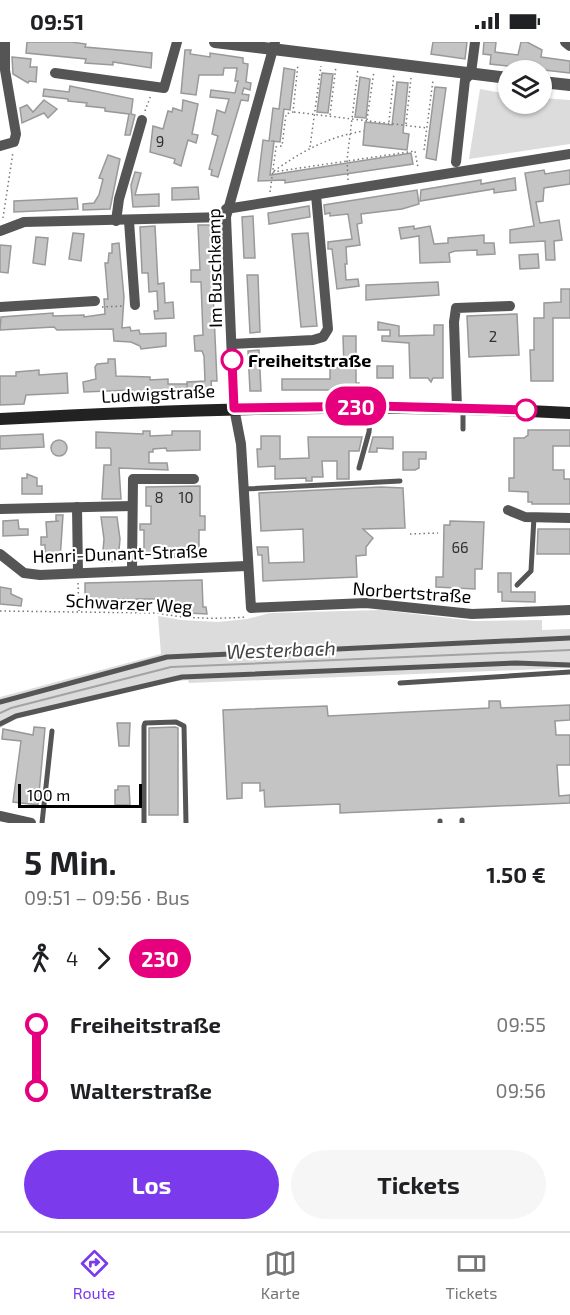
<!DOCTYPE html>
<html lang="de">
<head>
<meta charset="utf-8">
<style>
  body { margin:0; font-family:"Exo 2",sans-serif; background:#f6f6f6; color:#202124; height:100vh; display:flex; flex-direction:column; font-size:22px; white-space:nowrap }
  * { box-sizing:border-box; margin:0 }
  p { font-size:20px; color:#757577 }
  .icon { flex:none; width:33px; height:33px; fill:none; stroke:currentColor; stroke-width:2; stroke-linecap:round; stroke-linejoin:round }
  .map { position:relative; height:781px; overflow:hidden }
  .sheet { display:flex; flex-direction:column; background:#fff; flex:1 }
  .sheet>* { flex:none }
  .badge { padding:0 12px; border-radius:20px; font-size:21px; line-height:39px }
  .controls { position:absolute; left:498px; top:18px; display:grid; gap:12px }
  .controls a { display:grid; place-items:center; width:54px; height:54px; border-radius:50%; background:#fff; box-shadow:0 2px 4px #0004; font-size:30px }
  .scale { position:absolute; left:18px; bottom:15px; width:124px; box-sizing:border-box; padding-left:6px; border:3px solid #000; border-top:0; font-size:16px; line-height:21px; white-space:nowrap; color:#000; -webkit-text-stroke:4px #fff; paint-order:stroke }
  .map>.badge { position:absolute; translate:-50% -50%; box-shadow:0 0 0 3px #fff }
  .legs { display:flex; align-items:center; gap:9px; height:66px; padding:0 24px; font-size:20px }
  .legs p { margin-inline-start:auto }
  .overview { display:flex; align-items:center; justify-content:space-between; height:102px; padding:0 24px }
  h1 { font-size:33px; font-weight:700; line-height:45px }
  .primary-button { display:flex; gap:12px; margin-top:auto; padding:12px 24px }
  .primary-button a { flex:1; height:69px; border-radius:36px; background:#7c3aed; color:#fff; font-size:24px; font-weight:700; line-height:69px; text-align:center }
  .primary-button a+a { background:#f6f6f6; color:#202124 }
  ul { padding:0 24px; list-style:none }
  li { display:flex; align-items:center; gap:21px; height:66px; font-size:22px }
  li i { display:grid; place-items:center; width:9px; height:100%; margin:0 8px; background:currentColor }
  li i::after { content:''; width:15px; height:15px; margin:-8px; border:4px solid; border-radius:50%; background:#fff }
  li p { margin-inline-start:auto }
  li:first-child i { background:linear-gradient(#0000 50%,currentColor 0) }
  li:last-child i { background:linear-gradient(currentColor 50%,#0000 0) }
  .status { display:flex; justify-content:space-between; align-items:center; height:42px; padding:0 30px; background:#fff; direction:ltr }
  .status svg { height:16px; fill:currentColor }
  .dock { display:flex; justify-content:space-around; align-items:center; height:84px; border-top:2px solid #e0e0e0; background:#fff; font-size:16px; color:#757577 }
  .dock a { display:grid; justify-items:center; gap:3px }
  .dock .on { color:#7c3aed }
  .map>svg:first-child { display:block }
</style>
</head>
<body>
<div class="status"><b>09:51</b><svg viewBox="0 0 49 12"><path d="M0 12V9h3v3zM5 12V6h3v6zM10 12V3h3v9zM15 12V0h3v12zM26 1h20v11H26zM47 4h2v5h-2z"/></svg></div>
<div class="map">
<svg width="570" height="781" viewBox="0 0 570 781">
  <rect width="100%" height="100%" fill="#fff"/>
  <g fill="#dcdcdc">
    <polygon points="480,47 508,52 508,62 542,62 542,56 570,58 570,102 469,117"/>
    <polygon points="381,568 474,579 542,578 542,588 570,587 570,626 189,641 188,638 160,641 16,677 0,686 0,655 161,612 158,574 181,578 218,580 247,577 270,571"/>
  </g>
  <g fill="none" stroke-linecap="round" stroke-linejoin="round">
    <polyline stroke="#a3a3a3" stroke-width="2" points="0,671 11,666 171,625 570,608"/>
  </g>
  <g fill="#c4c4c4" stroke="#999" stroke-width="1.5">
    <polygon points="27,0 71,0 86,2 85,5 152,11 151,26 113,20 113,23 85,21 86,17 26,11"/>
    <polygon points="433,0 467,0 465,17 431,12"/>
    <polygon points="484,0 496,0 495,10 518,13 521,0 527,0 542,8 541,15 570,19 570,31 490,22 491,13 483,12"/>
    <polygon points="185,8 191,8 190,12 210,15 210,11 243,16 243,21 248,22 246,40 251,41 250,48 244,46 242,52 249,53 248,59 241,58 218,135 211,133 212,128 209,127 218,94 212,92 217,68 225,71 229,57 210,55 211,48 235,51 238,39 235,39 237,26 224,26 223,33 199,33 196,53 181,51"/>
    <polygon points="12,15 31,17 30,25 37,25 36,40 29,39 28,41 13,32"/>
    <polygon points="284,26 295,28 290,68 284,67 280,100 271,99 274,99 270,133 411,111 413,122 285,141 285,138 258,139 263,98 269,99 273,66 279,67"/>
    <polygon points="322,31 333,32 328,71 317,70"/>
    <polygon points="360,35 370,37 366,76 355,75"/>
    <polygon points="397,40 408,41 403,91 409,92 407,108 363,103 365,80 392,83"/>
    <polygon points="70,44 133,57 131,72 135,73 130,93 125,93 129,72 105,69 105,66 86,64 87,61 68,59 68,57 43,54 44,47 69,50"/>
    <polygon points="435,45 446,46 436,118 426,116"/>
    <polygon points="44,58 57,67 48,76 44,71 22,81 20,66 27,63 33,70"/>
    <polygon points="183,58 198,62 192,92 198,93 196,101 188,98 181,124 174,121 175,117 150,110 153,84 163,87 168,69 172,70 173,66 182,69"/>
    <polygon points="108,113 120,117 110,167 83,168 83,162 94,161 99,153 103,137 99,136"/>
    <polygon points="544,128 545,132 570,128 570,142 544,146 543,159 536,160 540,181 559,178 562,198 554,199 555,218 546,218 545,199 510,201 510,188 534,184 525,131"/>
    <polygon points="135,130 141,131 135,153 159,152 159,164 133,165 131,143"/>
    <polygon points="515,136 516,148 494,151 494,147 420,159 421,148 481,138 481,142"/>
    <polygon points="198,145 199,157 172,158 172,146"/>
    <polygon points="417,148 419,162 402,167 361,172 362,181 357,182 360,203 346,205 347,222 345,222 346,238 358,237 359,244 337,247 332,207 328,207 328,200 352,197 348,172 330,174 330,171 325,172 324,163"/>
    <polygon points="77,156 78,167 14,170 14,159"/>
    <polygon points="309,164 310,175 269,182 268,171"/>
    <polygon points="253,174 255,216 244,216 242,175"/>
    <polygon points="198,183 210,183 217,339 211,339 212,350 187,351 187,340 205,339 204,314 202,309 195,309 194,294 203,293 201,240 191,240 191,228 200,228"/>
    <polygon points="155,184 158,242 164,241 165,261 173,260 174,276 155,277 154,269 158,269 157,249 149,250 148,231 142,231 140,185"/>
    <polygon points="414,184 414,187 430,184 434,202 448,201 448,196 484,193 484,201 494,201 495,212 477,213 477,208 455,209 449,211 450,220 420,221 419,194 401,197 399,186"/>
    <polygon points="73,191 84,192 81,219 69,217"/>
    <polygon points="308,191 317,284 301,285 292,192"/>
    <polygon points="36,195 48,196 45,223 33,221"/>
    <polygon points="119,201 124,255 122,286 130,285 131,289 139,288 140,292 166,291 166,304 141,307 140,304 131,300 114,299 113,287 57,288 54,285 0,288 1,275 53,271 53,274 84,273 84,275 105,272 104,257 108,257 105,221 108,221 109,211 112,211 112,202"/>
    <polygon points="0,203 11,204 8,231 0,230"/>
    <polygon points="538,212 539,226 520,227 519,213"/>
    <polygon points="247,233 258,233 260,290 250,291"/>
    <polygon points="438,240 439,253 366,258 366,243"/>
    <polygon points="561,247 570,247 570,276 553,276 553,339 531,339 530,308 534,308 534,276 544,276 544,261 561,260"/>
    <polygon points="517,272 519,313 469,315 467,274"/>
    <polygon points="378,280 399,284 399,294 434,293 434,283 443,283 443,336 433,336 431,340 428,336 410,336 409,301 382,299 382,294 390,294 390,288 378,288"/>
    <polygon points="343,294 356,294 356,341 359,341 359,348 282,348 282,337 330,337 330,325 344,326"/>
    <polygon points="259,308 261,349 250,349 248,309"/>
    <polygon points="108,317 115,317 116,334 150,335 150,338 168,337 168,342 187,342 187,348 151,353 150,350 132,351 132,348 84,350 83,340 96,337 95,325 97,322 108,321"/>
    <rect x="377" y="324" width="16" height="12"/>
    <polygon points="39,328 39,333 67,331 68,351 26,353 24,362 0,363 0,334 16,334 16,330"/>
    <polygon points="528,388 570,388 570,404 553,404 553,428 564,428 564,437 570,437 570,462 532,462 532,460 528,460 528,450 509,449 509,436 514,436 514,396 524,396 528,393"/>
    <polygon points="143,389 150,389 150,394 172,393 172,389 200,389 200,408 167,409 166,406 153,407 153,410 149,410 149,421 167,421 168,428 119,426 121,457 102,457 104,423 111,423 111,408 110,406 96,406 96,390 143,392"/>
    <polygon points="43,392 44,405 0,407 0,394"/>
    <polygon points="261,394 280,394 280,417 309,416 308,395 362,395 359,409 349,409 349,437 337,437 337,419 322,419 323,435 312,435 312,439 306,439 306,436 275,437 275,424 258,425 257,407 261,407"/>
    <polygon points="373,395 393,395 393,407 377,406 377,410 369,410"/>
    <circle cx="59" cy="406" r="8"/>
    <polygon points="403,410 426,410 426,417 419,417 419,426 415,428 403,428"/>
    <polygon points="27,432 37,436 37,444 42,444 42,452 22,452 22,436 27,436"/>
    <polygon points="200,444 200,474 205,474 205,488 199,488 199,516 144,514 144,488 140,488 140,482 151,482 151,464 146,464 146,445"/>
    <polygon points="381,445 403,446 405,486 363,487 373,496 366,505 366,513 356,514 357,535 263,539 262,513 258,513 257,505 268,505 269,521 304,520 303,487 261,489 259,451"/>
    <polygon points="56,473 63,473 60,518 45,519 45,503 41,503 41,495 47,495 46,480 59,479 56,479"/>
    <polygon points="101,475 117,475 120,497 118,519 102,520 104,497"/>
    <polygon points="18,478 19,487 28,487 28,493 3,494 3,479"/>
    <polygon points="450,479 484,480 482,527 475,527 475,547 436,545 436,535 443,535 444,483 450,483"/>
    <polygon points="538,487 570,487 570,512 537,512"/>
    <polygon points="498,531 511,531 511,550 535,550 535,560 502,559 502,550 498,550"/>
    <polygon points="202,538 203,565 206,565 207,572 167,570 166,557 136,557 136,568 129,568 129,557 85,558 85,541"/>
    <polygon points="0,545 11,547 11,552 22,557 21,564 0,562"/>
    <polygon points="489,659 500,659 501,666 570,663 570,678 555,679 556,693 570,693 570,723 557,723 559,754 570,753 570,761 340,771 340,762 265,765 264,748 260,749 260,741 242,741 242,756 227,757 223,668 327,664 328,674 489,666"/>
    <polygon points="117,681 130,681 129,704 119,704"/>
    <polygon points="34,685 45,686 38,763 13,760 21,699 2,697 3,687 33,693"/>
    <polygon points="175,685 178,686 178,773 149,773 149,686"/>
    <polygon points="118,744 129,744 130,763 115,763 115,748 118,748"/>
  </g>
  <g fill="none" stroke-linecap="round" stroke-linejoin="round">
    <g stroke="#777" stroke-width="1.5" stroke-dasharray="1.5 3" stroke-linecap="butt">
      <polyline points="145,69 151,53"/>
      <polyline points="294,70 427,86"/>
      <polyline points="330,73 336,24"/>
      <polyline points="367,78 374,29"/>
      <polyline points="389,80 394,31"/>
      <polyline points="406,82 411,36"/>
      <polyline points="310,105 321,24"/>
      <polyline points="424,108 433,38"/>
      <path d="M274 129C302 109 330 94 364 89"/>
      <polyline points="273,130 415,109 418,126"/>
      <polyline points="348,138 347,118 358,27"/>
      <polyline points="270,150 276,105 282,104 286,72 293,70 298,22"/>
      <polyline points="3,176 13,110"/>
      <polyline points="102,265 124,264"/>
      <polyline points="410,492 438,491"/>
      <polyline points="78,541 79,569"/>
      <path d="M0 569 157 571C187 577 216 577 247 575"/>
    </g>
    <g stroke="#555" stroke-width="5">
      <polyline points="463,387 463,368"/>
      <polyline points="359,426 369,390 371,366"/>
      <polyline points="244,447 400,439"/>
      <polyline points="517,543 531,529 534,475"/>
      <polyline points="400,641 570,630"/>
      <polyline points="0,660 167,615 570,596"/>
      <polyline points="0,682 16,674 182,635 516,621 570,623"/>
      <polyline points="462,778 462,781"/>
      <polyline points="440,779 440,781"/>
      <polyline points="42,781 52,689"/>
      <polyline points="144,781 144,684 145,681 176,680 184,684 186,781"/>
    </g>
    <g stroke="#555" stroke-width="10">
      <polyline points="275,0 226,175 234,366 241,402 251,566 366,561 472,572 570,568"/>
      <polyline points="565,0 570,4"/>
      <polyline points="55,31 164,46 177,0"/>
      <polyline points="0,104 14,100 16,92 5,28 5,0"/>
      <polyline points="456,120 465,38 471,31 475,0"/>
      <polyline points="226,167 570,112"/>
      <polyline points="116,179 119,157 142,78"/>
      <polyline points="129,179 135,263"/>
      <polyline points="0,189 24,180 226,175"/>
      <polyline points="0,265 95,259"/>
      <polyline points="232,302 313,298 323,295 328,287 316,153"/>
      <polyline points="457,366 454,280 456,266 510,264"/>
      <polyline points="77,465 78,531"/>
      <polyline points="0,467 132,464"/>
      <polyline points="508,468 525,475 570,476"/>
      <polyline points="0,512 24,531 40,533 246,524"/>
      <polyline points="132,528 133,437 194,437"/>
      <polyline points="0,774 31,781"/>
    </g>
    <g stroke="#555" stroke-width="12">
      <polyline points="215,0 508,36"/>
      <polyline points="542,40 570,43"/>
    </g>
    <path stroke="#222" stroke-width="12" d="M0 377C190 367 379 361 570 371"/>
  </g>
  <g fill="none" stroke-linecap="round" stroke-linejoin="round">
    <defs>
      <polyline id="line-1" points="232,318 234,366 377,364 526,368"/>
    </defs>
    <use href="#line-1" stroke="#fff" stroke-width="14"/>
    <use href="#line-1" stroke="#e6007e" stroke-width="9"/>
  </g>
  <g fill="#fff" stroke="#e6007e" stroke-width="3">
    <circle cx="232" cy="318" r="10"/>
    <circle cx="526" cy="368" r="10"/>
  </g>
  <g text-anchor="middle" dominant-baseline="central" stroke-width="4.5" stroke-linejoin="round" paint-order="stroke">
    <g font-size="15" fill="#313131">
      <text x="160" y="99">9</text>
      <text x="493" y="294">2</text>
      <text x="159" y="455">8</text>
      <text x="186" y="455">10</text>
      <text x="460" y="505">66</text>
    </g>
    <g font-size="18" fill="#000" stroke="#fff">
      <text transform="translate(214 226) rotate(-91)">Im Buschkamp</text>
      <text transform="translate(158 351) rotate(-3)">Ludwigstraße</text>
      <text transform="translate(120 511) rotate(-2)">Henri-Dunant-Straße</text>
      <text transform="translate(412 550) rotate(4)">Norbertstraße</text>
      <text transform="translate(129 561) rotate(3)">Schwarzer Weg</text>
    </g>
    <g font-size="18" font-weight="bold" fill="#000" stroke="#fff" text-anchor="start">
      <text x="248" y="318">Freiheitstraße</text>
    </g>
    <g font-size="20" font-style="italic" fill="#444" stroke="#fff">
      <text transform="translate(281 607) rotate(-2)">Westerbach</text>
    </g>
  </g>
</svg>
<div class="controls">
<a><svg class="icon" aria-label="layers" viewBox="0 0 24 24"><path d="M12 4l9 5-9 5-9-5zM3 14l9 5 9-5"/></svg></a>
</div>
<div class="scale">100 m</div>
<b class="badge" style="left:356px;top:364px;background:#e6007e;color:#fff">230</b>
</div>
<section class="sheet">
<div class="overview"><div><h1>5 Min.</h1><p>09:51 – 09:56 · Bus</p></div><b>1.50 €</b></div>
<div class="legs"><svg class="icon" aria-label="walk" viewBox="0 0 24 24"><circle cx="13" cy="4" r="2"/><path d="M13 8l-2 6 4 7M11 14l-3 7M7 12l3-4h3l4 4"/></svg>4<svg class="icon" aria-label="forward" viewBox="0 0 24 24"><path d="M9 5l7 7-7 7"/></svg><b class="badge" style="background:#e6007e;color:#fff">230</b></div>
<ul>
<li><i style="color:#e6007e"></i><b>Freiheitstraße</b><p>09:55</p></li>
<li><i style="color:#e6007e"></i><b>Walterstraße</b><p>09:56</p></li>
</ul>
<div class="primary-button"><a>Los</a><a>Tickets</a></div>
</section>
<nav class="dock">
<a class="on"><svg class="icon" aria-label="directions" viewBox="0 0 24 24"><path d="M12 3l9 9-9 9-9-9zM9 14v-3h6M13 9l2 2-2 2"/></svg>Route</a>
<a><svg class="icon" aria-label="map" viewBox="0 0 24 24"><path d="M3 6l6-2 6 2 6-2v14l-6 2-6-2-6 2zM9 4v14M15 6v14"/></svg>Karte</a>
<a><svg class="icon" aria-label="tickets" viewBox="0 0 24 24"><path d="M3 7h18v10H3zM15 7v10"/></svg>Tickets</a>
</nav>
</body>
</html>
